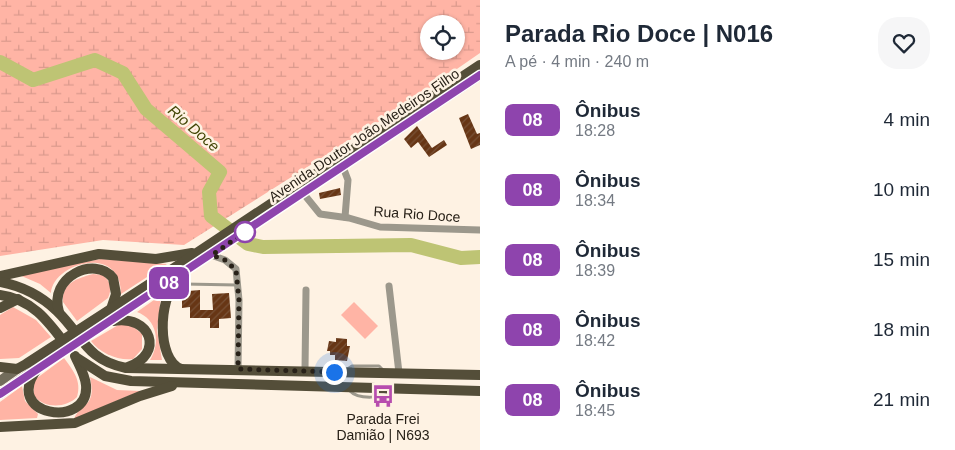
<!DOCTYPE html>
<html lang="pt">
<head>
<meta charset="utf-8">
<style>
  body { margin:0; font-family:Helvetica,sans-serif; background:#f6f6f7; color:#1f2937; height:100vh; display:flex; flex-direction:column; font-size:19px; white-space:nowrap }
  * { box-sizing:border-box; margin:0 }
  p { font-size:16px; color:#747a83 }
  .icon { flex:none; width:28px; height:28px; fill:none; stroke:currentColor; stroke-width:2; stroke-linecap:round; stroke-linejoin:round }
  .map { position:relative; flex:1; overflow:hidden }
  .sheet { display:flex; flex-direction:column; background:#fff; width:475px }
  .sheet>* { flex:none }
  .badge { padding:0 10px; border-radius:8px; font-size:18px; line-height:32px }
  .tools { position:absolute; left:420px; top:15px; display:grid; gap:10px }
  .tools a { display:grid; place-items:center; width:45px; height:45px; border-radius:50%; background:#fff; box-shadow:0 1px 4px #0004; font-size:25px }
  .you { position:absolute; width:25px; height:25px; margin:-12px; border:4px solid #fff; border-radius:50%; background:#1a73e8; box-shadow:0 0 0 8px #1a73e833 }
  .map>.badge { position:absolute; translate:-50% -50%; box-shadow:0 0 0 2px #fff }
  .round { display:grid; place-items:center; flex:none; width:52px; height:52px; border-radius:20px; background:#f6f6f7 }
  .summary { display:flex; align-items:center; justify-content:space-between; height:85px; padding:0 25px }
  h1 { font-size:24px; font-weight:800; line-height:38px }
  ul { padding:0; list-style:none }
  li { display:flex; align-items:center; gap:15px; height:70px; padding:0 25px }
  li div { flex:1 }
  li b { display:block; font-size:19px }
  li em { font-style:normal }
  li .badge { min-width:55px; font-weight:700; text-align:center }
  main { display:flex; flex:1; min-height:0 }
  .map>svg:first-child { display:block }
</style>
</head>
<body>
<main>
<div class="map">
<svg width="480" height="450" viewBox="0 0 480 450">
  <defs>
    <pattern id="wetland-marsh" width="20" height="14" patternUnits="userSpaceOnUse" patternTransform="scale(1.25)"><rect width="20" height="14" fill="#ffb4a5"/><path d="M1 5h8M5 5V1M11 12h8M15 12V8" fill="none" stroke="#db9a8d"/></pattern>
    <pattern id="building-hatch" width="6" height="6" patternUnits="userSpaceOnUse" patternTransform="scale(1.25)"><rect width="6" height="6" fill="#673615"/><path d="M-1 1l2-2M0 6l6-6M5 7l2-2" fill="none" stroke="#785136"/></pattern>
  </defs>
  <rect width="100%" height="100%" fill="#fef2e3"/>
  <g fill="#ffb4a5">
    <path d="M101 259 167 264 121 294C121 242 52 264 51 293L40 284 17 274Z"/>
    <path d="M93 274 103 275C111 282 112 289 108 298L77 321 63 302C61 283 78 278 93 274Z"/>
    <path d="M161 295 157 330 162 360H150C161 343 157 319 137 312Z"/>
    <polygon points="354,302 378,326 365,339 341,315"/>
    <polygon points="13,307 36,320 51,337 19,358 0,359 0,315"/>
    <path d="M120 324H130L142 334V349L133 359C118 361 100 353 91 341Z"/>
    <path d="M64 358C73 370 82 381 77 397 66 408 45 409 34 396L33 381Z"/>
    <path d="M90 377 117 390 140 391 74 419C81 402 97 408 90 377Z"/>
    <polygon points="22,386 25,401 38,414 37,418 0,420 0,402"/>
  </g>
  <path fill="url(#wetland-marsh)" fill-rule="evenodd" d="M0 0H480V53L402 107 184 245 103 240 0 256ZM429 24H456V51H429Z"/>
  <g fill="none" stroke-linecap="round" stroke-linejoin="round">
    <polyline stroke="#bec474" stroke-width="14" points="0,62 33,80 95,60 123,73 146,109 220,172 209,192 211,216 248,244 263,247 411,245 461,258 480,257"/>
  </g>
  <g fill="url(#building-hatch)">
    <polygon points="468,114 477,134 480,133 480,145 471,149 459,118"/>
    <polygon points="417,126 432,148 444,140 447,145 429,157 418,142 411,148 404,139"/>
    <polygon points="340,188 341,195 320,199 319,193"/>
    <polygon points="200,290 200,310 213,310 212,294 229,293 231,318 219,319 219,328 210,328 210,318 190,318 190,307 182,308 182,300 178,301 177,292"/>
    <polygon points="336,338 347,339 347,346 350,346 347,361 335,360 335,355 330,355 330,351 327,351 329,341 336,342"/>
  </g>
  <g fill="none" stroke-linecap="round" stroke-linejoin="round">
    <g stroke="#9c988c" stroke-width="3">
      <polyline points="184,284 237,285"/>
      <polyline points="346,370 352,366 379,366 384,371"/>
      <path d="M350 391C358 400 383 398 393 392"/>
    </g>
    <g stroke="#9c988c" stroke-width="7">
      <polyline points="343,167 348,180 345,217"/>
      <polyline points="303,193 320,214 349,218 380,227 480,230"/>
      <polyline points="211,255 225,260 236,269 239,300 238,369"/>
      <polyline points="389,286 399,373"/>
      <polyline points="305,370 306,290"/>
    </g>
    <g stroke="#726c5b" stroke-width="10">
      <polyline points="0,381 17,369"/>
      <polyline points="0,394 38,368"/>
    </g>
    <g stroke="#544e39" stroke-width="10">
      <polyline points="0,276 99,254 156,259 192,253"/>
      <path d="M0 282C22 286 41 296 57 311 83 336 86 360 126 368L480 375"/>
      <path d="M176 282C159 299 156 359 181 369"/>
      <path d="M0 295C32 299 48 321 66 345"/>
      <polyline points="0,308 18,299"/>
      <path d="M59 312C48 277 95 255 113 278L116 294 111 309"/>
      <path d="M113 321C151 314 165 354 128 367"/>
      <path d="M75 356C79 365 85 375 86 385 90 430 0 416 38 368L480 75"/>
      <polyline points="77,358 105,376 131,381 480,391"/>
      <polyline points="0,367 17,369 26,364 168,272 480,65"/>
      <polyline points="0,427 75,423 140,396 172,386"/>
    </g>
  </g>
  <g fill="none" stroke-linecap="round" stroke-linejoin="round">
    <defs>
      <polyline id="line" points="0,394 480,75"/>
    </defs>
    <use href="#line" stroke="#fff" stroke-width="11"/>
    <use href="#line" stroke="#8e44ad" stroke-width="8"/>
    <polyline stroke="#282118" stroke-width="5" stroke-dasharray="0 9" points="245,232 212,255 225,260 236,270 239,300 238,369 334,372"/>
  </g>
  <defs>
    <symbol id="bus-bare" viewBox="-9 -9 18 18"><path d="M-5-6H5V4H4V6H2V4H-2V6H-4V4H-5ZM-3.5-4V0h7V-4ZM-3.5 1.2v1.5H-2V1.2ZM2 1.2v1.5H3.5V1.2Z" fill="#b74dae" stroke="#fef2e3" stroke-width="2.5" paint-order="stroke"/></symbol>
  </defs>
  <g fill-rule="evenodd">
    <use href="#bus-bare" x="367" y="380" width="32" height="32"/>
  </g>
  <circle fill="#fff" stroke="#8e44ad" stroke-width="2.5" cx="245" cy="232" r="10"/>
  <g text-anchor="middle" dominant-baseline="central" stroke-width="5" stroke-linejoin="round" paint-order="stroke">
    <g font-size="14" fill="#282118" stroke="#fef2e3">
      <text transform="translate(364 135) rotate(-34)">Avenida Doutor João Medeiros Filho</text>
      <text transform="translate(417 214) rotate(4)">Rua Rio Doce</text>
    </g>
    <g font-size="14" fill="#282118" stroke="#fef2e3">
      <text x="383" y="419">Parada Frei<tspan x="383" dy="16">Damião | N693</tspan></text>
    </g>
    <g font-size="15" font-style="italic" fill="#444707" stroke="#fef2e3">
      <text transform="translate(194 128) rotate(41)">Rio Doce</text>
    </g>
  </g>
</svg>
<div class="tools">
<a><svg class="icon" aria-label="locate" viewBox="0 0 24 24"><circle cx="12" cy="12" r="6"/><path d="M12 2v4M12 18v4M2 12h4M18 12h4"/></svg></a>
</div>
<div class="you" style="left:334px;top:372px"></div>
<b class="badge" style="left:169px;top:283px;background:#8e44ad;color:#fff">08</b>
</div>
<section class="sheet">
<div class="summary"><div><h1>Parada Rio Doce | N016</h1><p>A pé · 4 min · 240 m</p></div><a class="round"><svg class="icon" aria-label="heart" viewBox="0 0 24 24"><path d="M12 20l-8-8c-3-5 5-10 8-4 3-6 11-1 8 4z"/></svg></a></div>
<ul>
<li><span class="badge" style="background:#8e44ad;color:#fff">08</span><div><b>Ônibus</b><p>18:28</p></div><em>4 min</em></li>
<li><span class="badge" style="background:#8e44ad;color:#fff">08</span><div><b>Ônibus</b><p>18:34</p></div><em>10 min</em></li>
<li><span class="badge" style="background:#8e44ad;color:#fff">08</span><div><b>Ônibus</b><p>18:39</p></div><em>15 min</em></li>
<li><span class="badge" style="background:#8e44ad;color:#fff">08</span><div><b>Ônibus</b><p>18:42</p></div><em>18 min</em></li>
<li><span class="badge" style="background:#8e44ad;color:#fff">08</span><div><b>Ônibus</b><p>18:45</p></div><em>21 min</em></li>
</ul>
</section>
</main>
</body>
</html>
